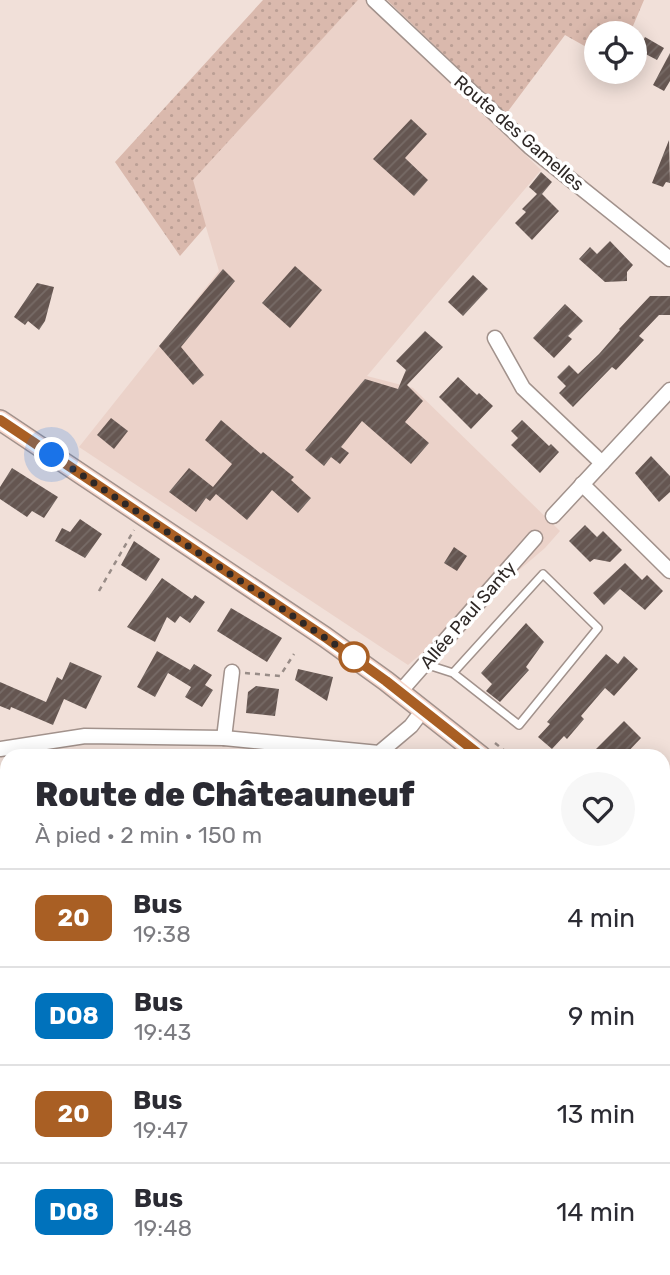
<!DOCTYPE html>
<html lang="fr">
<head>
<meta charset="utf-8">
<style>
  body { margin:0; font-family:Rubik,sans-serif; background:#f7f7f7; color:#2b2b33; height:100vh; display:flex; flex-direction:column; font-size:26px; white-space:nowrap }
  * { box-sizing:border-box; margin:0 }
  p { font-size:23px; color:#7c7c81 }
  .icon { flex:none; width:38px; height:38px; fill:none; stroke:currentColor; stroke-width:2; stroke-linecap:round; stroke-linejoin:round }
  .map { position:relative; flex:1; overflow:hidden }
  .panel { position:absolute; left:0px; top:749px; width:670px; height:527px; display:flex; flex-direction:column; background:#fff; border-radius:21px 21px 0 0; box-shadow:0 4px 18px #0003 }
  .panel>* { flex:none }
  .badge { padding:0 14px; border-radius:10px; font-size:24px; line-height:46px }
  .fabs { position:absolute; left:584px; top:21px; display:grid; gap:14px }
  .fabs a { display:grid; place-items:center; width:63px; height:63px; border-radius:50%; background:#fff; box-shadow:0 4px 18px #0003; font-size:35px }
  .you { position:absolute; width:35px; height:35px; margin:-18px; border:5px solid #fff; border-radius:50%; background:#1a73e8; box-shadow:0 0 0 10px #1a73e833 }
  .map>.badge { position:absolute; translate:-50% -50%; box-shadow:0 0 0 4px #fff }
  .round { display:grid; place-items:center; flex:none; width:74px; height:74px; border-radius:37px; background:#f7f7f7 }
  .head { display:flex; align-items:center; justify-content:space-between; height:119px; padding:0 35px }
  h1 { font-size:33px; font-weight:800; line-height:52px }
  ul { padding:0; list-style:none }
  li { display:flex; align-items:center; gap:21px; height:98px; padding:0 35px; border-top:2px solid #e1e1e2 }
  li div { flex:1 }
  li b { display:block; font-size:26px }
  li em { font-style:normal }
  li .badge { min-width:77px; font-weight:700; text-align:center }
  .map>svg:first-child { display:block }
</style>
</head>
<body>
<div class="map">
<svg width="670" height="1275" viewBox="0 0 670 1275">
  <defs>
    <pattern id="grass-dots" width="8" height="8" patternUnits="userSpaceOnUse" patternTransform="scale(1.75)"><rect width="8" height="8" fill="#dab9ad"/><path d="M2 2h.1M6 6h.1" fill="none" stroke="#bb9f95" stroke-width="1.8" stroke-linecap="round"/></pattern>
    <pattern id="building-hatch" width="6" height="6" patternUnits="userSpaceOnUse" patternTransform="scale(1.75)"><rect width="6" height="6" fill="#655651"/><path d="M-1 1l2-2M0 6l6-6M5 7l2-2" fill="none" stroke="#776b67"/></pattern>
  </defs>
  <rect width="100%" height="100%" fill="#f1e0d9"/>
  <polygon fill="#ebd2c9" points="358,0 366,0 541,170 367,376 413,388 560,531 545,548 408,665 79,447 219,271 192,180"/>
  <g fill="url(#grass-dots)">
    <polygon points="263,0 358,0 193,180 206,226 180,256 115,162"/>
    <polygon points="387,0 644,0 630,33 597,33 597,53 565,35 506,114"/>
  </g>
  <g fill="url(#building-hatch)">
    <polygon points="645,37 664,48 657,60 638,50"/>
    <polygon points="670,53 670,81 664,91 653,85"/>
    <polygon points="411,119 427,134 405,158 428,180 414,196 373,159"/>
    <polygon points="669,140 670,183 666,182 663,187 652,183"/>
    <polygon points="541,172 552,182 542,194 559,211 532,240 515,223 526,212 522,209 537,194 529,187"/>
    <polygon points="610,241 633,265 627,272 627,281 605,282 579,259 590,247 597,254"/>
    <polygon points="295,266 322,290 290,328 262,303"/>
    <polygon points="223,269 235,281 181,347 204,375 193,385 159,346"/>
    <polygon points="473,275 488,289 463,316 448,302"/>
    <polygon points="37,283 54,287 45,321 39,330 28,321 25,325 14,317"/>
    <polygon points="650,296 670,296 670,315 659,315 639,336 644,340 616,370 612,367 573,407 559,393 566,386 557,377 569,365 578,374 599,354 620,330 619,329"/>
    <polygon points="565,304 583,321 568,336 572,339 554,358 533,338"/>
    <polygon points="425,331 443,347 407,385 423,401 405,422 429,443 411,464 362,421 341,447 349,453 340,464 331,457 324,466 305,450 365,379 398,389 406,370 396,361"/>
    <polygon points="458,377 477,395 479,393 493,406 471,429 439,397"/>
    <polygon points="111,418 128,431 114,449 97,435"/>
    <polygon points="221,420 261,454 263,452 294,477 291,480 311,498 298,513 272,490 247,520 216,494 210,501 206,498 196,512 169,492 189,468 213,487 232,464 205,440"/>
    <polygon points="522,420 549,446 551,444 559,452 540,473 511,445 518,438 511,431"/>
    <polygon points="651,456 670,476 670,492 659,502 635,473"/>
    <polygon points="12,468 58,497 44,518 32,511 27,517 0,499 0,487"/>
    <polygon points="80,519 102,534 85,558 55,541 62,528 70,532"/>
    <polygon points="585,525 597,537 603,531 622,550 610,562 594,559 590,562 569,541"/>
    <polygon points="134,541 160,559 146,581 121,565"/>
    <polygon points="454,547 467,556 457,571 444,563"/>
    <polygon points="625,563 642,580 647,575 663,591 645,610 620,589 604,605 593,593"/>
    <polygon points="162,578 192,599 195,595 205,602 190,623 180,616 175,623 167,617 155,642 127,627"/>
    <polygon points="231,608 282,638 267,662 217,631"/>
    <polygon points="526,623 544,642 526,667 529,670 500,702 486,691 492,684 481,673"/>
    <polygon points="157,651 190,670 194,664 212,675 205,685 213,690 202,707 185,697 191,687 168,673 155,697 137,687"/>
    <polygon points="606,654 618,664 624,656 638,669 614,696 605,688 581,716 584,719 567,739 564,736 552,749 538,737 550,724 547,722"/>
    <polygon points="70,662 102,676 86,709 64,699 53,725 11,707 10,710 0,706 0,682 46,702 57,677 62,680"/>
    <polygon points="298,669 333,677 327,701 295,680"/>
    <polygon points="256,686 279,689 275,716 246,713 248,692"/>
    <polygon points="624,721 641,738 624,756 604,756 596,749"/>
  </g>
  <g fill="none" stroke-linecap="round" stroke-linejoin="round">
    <defs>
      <polyline id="lane" points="425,664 453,673 519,725 598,628 543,574 453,673"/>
      <g id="street">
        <polyline points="374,0 530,147 670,259"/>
        <polyline points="495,338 523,388 602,463"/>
        <polyline points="582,484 670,571"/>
        <polyline points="553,516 670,390"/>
        <polyline points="400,692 535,538"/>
        <polyline points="224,738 232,672"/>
        <polyline points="0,749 85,736 224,738 379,753 411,726 423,710"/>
      </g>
      <g id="secondary">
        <polyline points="0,420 325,637 386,681 481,756"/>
        <polyline points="663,919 670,925"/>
      </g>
    </defs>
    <use href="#lane" stroke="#a2928c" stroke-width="10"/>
    <use href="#street" stroke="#a2928c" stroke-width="17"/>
    <use href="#secondary" stroke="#a2928c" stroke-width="22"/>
    <g stroke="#988c87" stroke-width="2.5" stroke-dasharray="5 5" stroke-linecap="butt">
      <polyline points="99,591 134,530"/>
      <polyline points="245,673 280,676 294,654"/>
      <polyline points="495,743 511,756"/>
      <polyline points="663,991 670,996"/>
    </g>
    <use href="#lane" stroke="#fff" stroke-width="7"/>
    <use href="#street" stroke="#fff" stroke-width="14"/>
    <use href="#secondary" stroke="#f7d6ca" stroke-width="19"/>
  </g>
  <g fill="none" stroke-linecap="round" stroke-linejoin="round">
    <defs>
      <polyline id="line" points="0,420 325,637 386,681 481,756"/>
    </defs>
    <use href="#line" stroke="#fff" stroke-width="16"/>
    <use href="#line" stroke="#a95f24" stroke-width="10"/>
    <polyline stroke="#2e2826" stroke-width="7" stroke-dasharray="0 12.6" points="52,455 354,657"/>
  </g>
  <circle fill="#fff" stroke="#a95f24" stroke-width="3.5" cx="354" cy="657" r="14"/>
  <g text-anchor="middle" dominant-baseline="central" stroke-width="7" stroke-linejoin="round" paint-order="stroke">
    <g font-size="18" fill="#2e2826" stroke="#fff">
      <text transform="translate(519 133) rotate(41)">Route des Gamelles</text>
      <text transform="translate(468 615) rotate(-49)">Allée Paul Santy</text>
    </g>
  </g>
</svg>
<div class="fabs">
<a><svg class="icon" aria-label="locate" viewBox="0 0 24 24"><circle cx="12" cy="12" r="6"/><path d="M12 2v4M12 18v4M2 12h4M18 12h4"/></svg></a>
</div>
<div class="you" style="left:52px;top:455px"></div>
<section class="panel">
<div class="head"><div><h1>Route de Châteauneuf</h1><p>À pied · 2 min · 150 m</p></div><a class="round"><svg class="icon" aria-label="heart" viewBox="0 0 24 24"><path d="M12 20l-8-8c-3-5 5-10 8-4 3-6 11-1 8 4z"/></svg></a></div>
<ul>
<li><span class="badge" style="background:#a95f24;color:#fff">20</span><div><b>Bus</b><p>19:38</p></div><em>4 min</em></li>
<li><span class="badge" style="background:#0072bc;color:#fff">D08</span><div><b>Bus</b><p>19:43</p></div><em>9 min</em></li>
<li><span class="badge" style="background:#a95f24;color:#fff">20</span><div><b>Bus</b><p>19:47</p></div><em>13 min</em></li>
<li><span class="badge" style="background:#0072bc;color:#fff">D08</span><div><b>Bus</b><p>19:48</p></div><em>14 min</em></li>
</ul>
</section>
</div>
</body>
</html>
